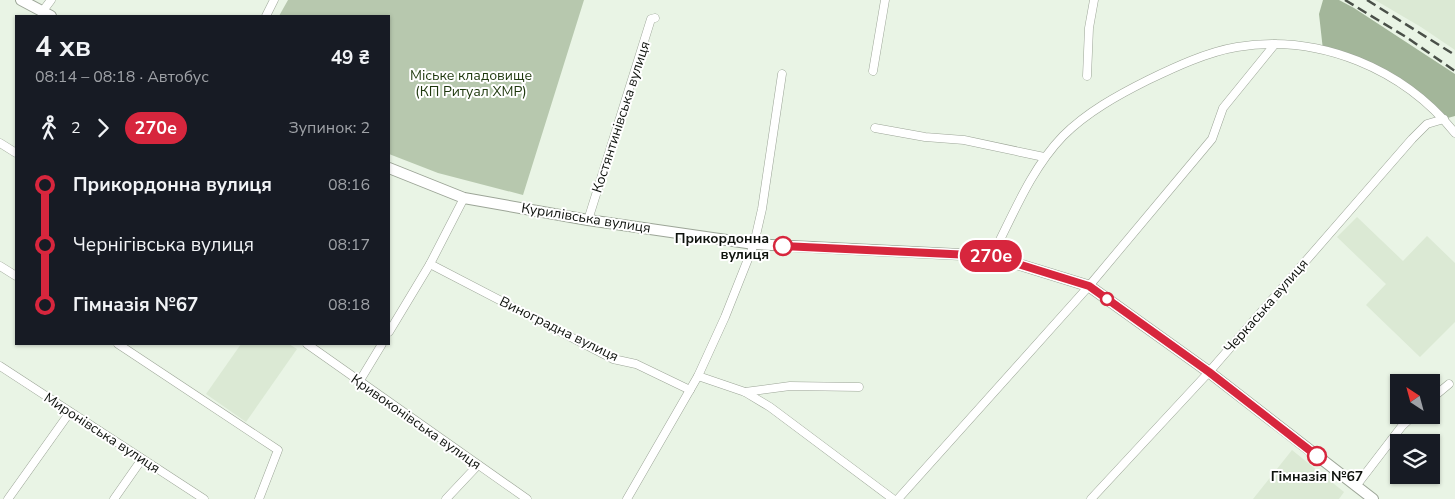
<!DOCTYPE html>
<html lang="uk">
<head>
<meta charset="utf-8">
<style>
  body { margin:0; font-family:"Nunito Sans",sans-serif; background:#242831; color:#f1f3f6; height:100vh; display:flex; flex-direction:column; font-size:19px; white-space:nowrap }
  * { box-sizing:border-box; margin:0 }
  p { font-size:16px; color:#9ea1a6 }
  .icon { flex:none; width:28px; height:28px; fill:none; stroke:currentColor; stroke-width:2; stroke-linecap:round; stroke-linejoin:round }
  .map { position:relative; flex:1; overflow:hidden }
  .side { position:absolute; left:15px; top:15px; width:375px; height:330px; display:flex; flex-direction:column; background:#171b24; border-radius:0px; box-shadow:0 1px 4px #0004 }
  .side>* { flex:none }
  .badge { padding:0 10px; border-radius:16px; font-size:18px; line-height:32px }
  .needle { width:32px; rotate:324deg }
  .fabs { position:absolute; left:1390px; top:374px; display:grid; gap:10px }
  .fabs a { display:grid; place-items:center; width:50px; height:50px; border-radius:0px; background:#171b24; box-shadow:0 1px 4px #0004; font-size:25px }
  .map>.badge { position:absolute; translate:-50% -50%; box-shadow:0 0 0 2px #fff }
  .legs { display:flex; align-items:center; gap:8px; height:55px; padding:0 20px; font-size:16px }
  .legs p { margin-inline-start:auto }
  .summary { display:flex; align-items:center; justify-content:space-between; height:85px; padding:0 20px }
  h1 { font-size:28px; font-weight:700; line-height:38px }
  ul { padding:0 20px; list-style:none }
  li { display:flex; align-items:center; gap:18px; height:60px; font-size:19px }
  li i { display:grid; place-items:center; width:8px; height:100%; margin:0 6px; background:currentColor }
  li i::after { content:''; width:12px; height:12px; margin:-6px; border:4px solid; border-radius:50%; background:#171b24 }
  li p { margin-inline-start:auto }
  li:first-child i { background:linear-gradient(#0000 50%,currentColor 0) }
  li:last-child i { background:linear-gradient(currentColor 50%,#0000 0) }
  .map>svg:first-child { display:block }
</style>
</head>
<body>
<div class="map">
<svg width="1455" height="499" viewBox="0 0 1455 499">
  <rect width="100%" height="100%" fill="#e9f4e5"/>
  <g fill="#dbe9d4">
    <polygon points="1375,0 1455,0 1455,50 1421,27"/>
    <polygon points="1357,217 1403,261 1427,236 1455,263 1455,322 1420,357 1366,305 1386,284 1337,237"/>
    <polygon points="241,344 289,344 297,349 246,422 206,394"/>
    <polygon points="1292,450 1344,492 1339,499 1253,499"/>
  </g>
  <polygon fill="#b7c8ae" points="288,0 584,0 523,195 438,173 389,154 389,16 279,16"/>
  <polygon fill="#a3b69a" points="1323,0 1339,0 1354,8 1455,74 1455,116 1444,119 1393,77 1323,50 1319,14"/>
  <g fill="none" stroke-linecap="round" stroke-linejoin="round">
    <defs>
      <g id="street">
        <polyline points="42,12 51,0"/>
        <polyline points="266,16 274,0"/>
        <polyline points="873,71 885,0"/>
        <polyline points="1087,76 1089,28 1094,0"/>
        <polyline points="875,128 925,137 964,140 1044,157"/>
        <polyline points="0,143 16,153"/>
        <polyline points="588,220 651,19 655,18"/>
        <path d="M992 256C1013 215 1031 169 1063 136 1087 112 1118 95 1148 80 1175 67 1207 52 1237 47 1319 33 1404 69 1455 133"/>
        <polyline points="430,264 613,359 636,364 690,390"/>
        <polyline points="0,266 16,276"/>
        <polyline points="389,332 430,264 464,198"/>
        <polyline points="118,344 278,450 259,499"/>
        <polyline points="307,344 527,499"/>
        <polyline points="0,366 204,499"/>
        <polyline points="698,376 745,392 770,407 893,499"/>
        <polyline points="359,382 382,344"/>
        <polyline points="745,392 790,386 859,387"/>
        <polyline points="1431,399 1449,384"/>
        <polyline points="1356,486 1402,426 1414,415"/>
        <polyline points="8,499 70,412"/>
        <polyline points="114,499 142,459"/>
        <polyline points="446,499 478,465"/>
        <polyline points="627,499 698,376 725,317 754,244 762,209 782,74"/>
        <polyline points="898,499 1089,286 1212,139 1223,108 1275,44"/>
        <polyline points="1091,499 1209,372 1412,139 1427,124 1444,119"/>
      </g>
      <g id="secondary">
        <polyline points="21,0 51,16"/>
        <polyline points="389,168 464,198 588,220 754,244 992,256 1089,286 1209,372 1373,499"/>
      </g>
    </defs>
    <use href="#street" stroke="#9ca597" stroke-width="9"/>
    <use href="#secondary" stroke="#9ca597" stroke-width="12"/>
    <use href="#street" stroke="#fff" stroke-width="8"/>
    <use href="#secondary" stroke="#fff" stroke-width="10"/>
    <g stroke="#494f48" stroke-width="2.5" stroke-dasharray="10 5" stroke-linecap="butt">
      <polyline points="1345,0 1406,37 1455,71"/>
      <polyline points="1367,0 1455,55"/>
    </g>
  </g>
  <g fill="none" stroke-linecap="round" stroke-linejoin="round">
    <defs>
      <polyline id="line-1" points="783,246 992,256 1089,286 1209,372 1317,456"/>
    </defs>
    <use href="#line-1" stroke="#fff" stroke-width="11"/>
    <use href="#line-1" stroke="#d7263d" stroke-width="8"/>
  </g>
  <g fill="#fff" stroke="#d7263d" stroke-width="2.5">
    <circle cx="783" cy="246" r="9"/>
    <circle cx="1107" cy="299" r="6"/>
    <circle cx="1317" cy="456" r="9"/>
  </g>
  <g text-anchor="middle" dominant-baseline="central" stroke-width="4" stroke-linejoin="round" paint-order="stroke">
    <g font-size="14" fill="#1d370c" stroke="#fff">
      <text x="471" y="75">Міське кладовище<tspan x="471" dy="16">(КП Ритуал ХМР)</tspan></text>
    </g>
    <g font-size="14" fill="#0f130e" stroke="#fff">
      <text transform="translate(621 117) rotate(-72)">Костянтинівська вулиця</text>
      <text transform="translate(586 218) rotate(9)">Курилівська вулиця</text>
      <text transform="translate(1266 306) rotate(-49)">Черкаська вулиця</text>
      <text transform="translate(559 329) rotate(26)">Виноградна вулиця</text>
      <text transform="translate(416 422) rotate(35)">Кривоконівська вулиця</text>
      <text transform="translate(102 433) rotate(33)">Миронівська вулиця</text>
    </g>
    <g font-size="14" font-weight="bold" fill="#0f130e" stroke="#fff" text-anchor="end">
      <text x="769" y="238">Прикордонна<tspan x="769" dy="16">вулиця</tspan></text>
      <text x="1317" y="476" text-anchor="middle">Гімназія №67</text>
    </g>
  </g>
</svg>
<div class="fabs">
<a><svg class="needle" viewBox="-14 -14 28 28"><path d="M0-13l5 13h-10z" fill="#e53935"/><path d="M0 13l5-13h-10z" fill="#9ea1a6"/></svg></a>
<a><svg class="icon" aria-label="layers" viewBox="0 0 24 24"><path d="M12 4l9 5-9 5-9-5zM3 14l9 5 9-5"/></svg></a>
</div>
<b class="badge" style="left:991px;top:256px;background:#d7263d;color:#fff">270е</b>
<section class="side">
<div class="summary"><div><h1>4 хв</h1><p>08:14 – 08:18 · Автобус</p></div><b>49 ₴</b></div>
<div class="legs"><svg class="icon" aria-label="walk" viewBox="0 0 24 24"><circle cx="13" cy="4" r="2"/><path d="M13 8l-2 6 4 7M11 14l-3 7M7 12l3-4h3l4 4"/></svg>2<svg class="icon" aria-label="forward" viewBox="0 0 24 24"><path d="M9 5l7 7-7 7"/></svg><b class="badge" style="background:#d7263d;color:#fff">270е</b><p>Зупинок: 2</p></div>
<ul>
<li><i style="color:#d7263d"></i><b>Прикордонна вулиця</b><p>08:16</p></li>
<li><i style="color:#d7263d"></i><span>Чернігівська вулиця</span><p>08:17</p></li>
<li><i style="color:#d7263d"></i><b>Гімназія №67</b><p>08:18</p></li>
</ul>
</section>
</div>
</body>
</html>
